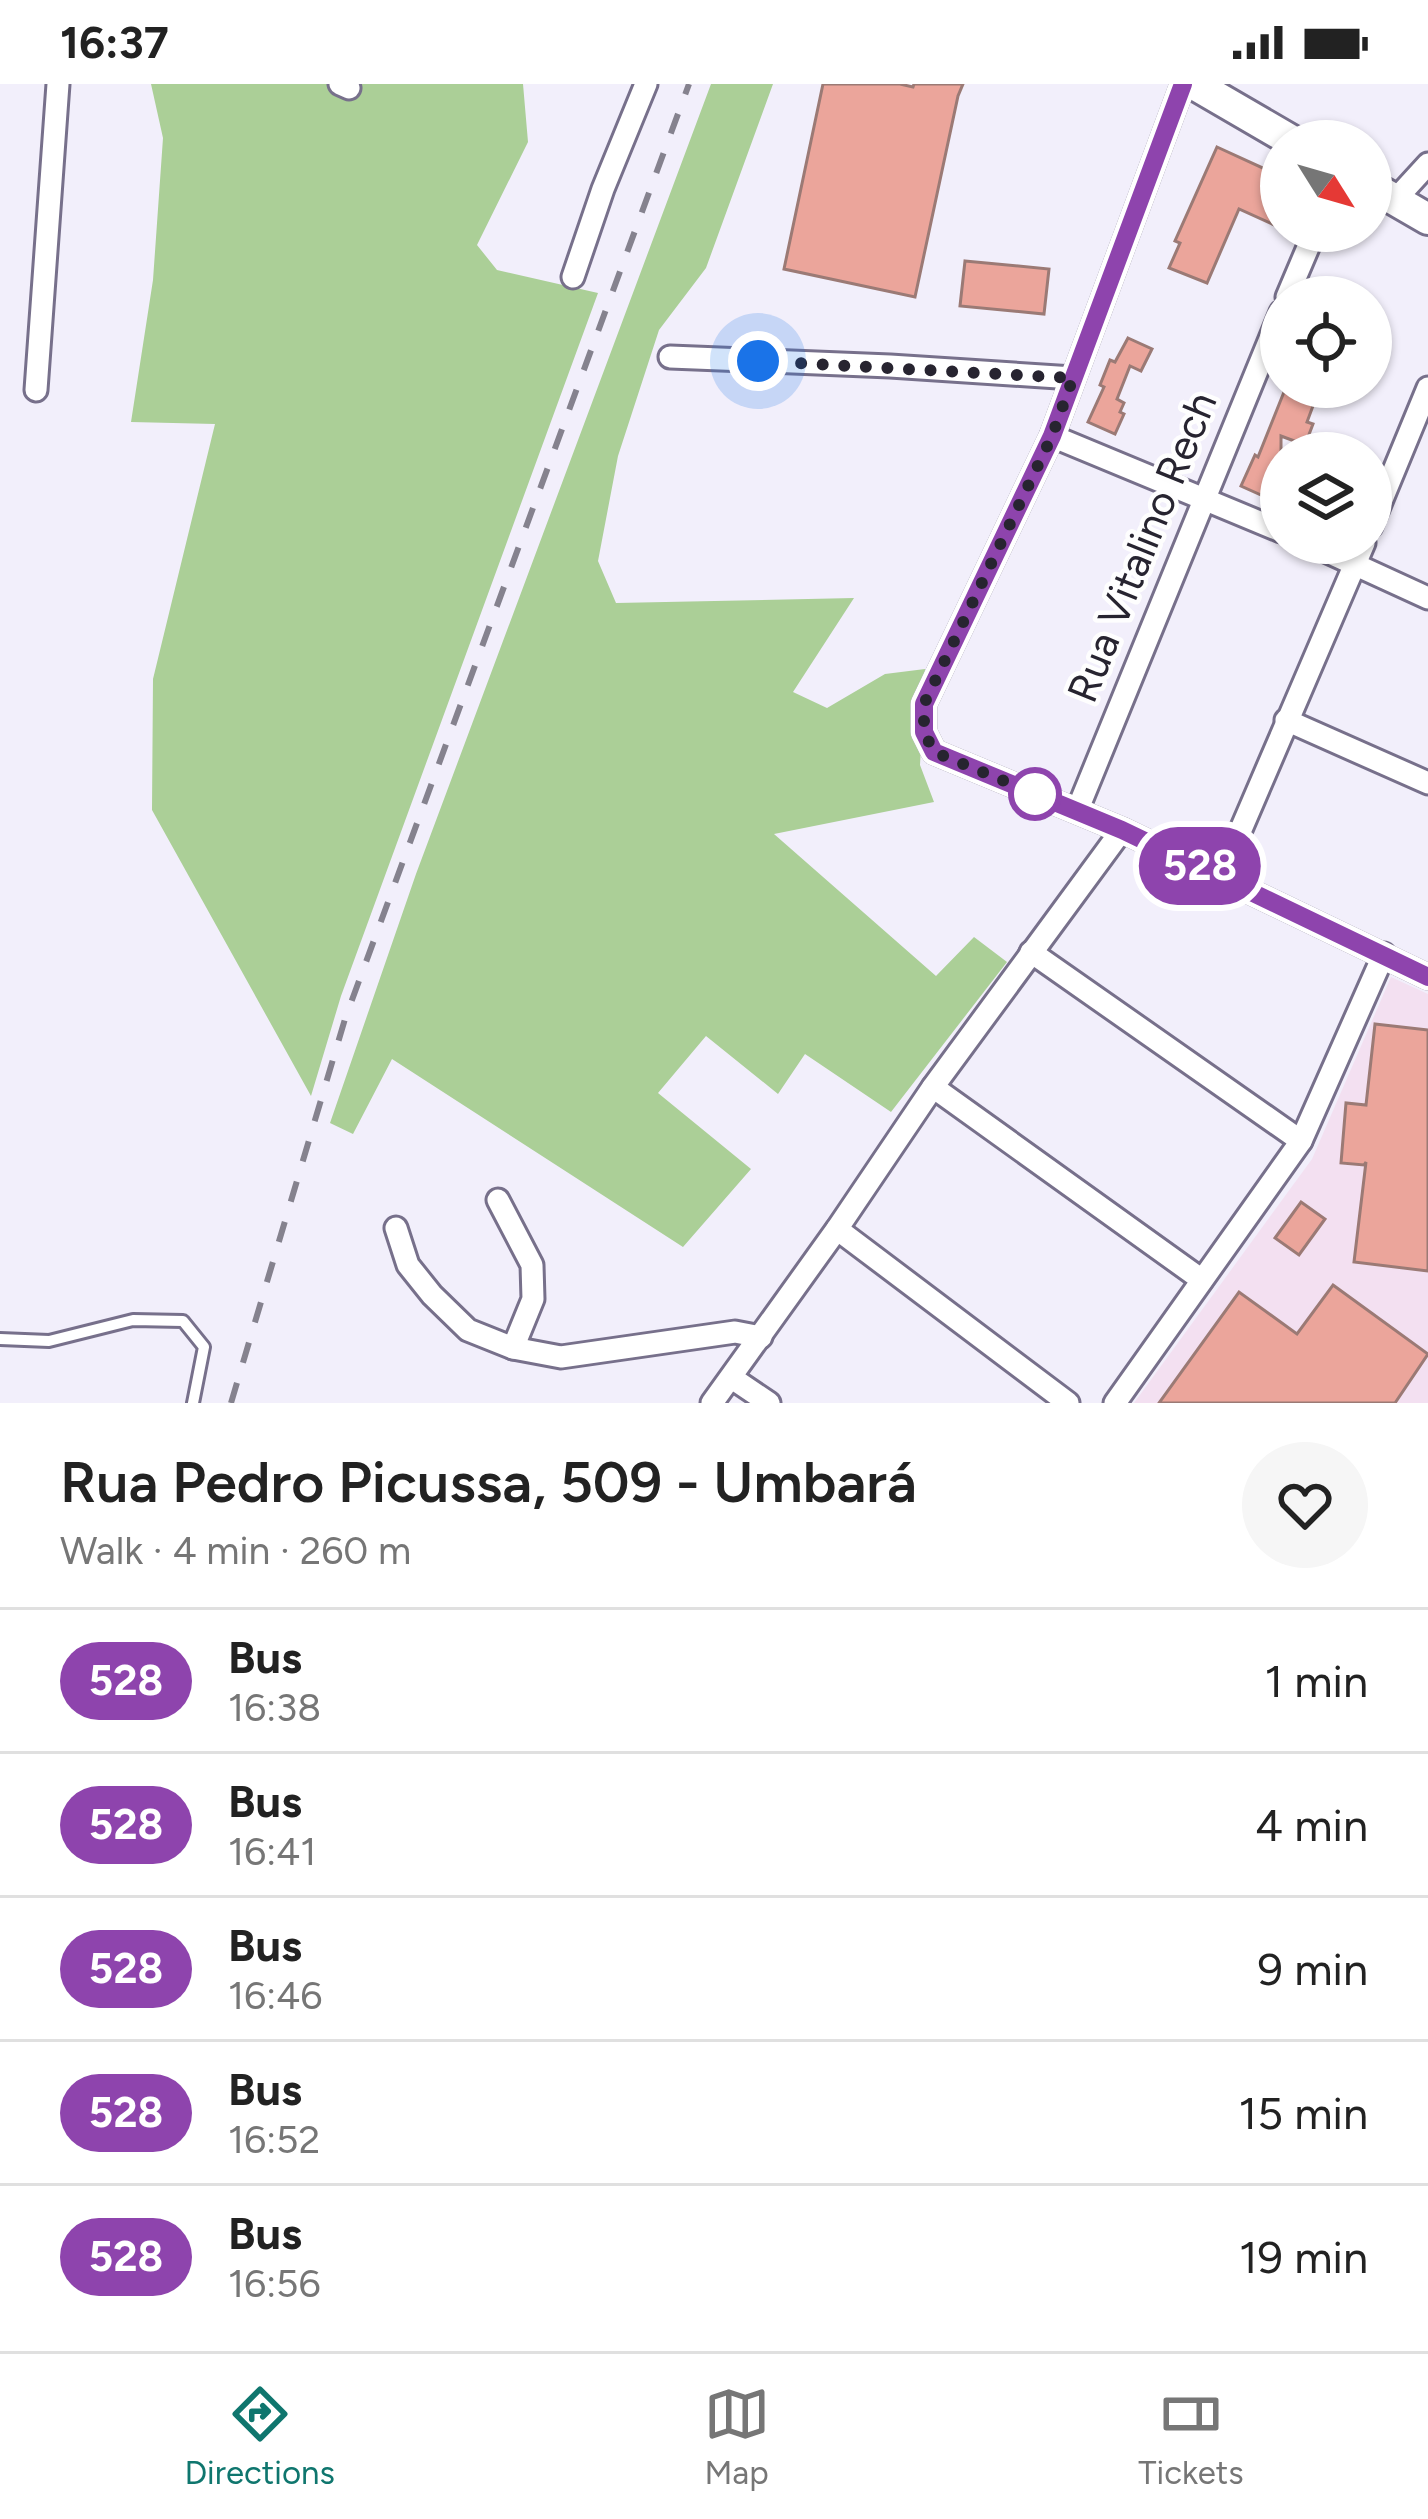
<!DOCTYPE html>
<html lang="en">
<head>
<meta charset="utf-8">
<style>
  body { margin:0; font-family:Figtree,sans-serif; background:#f6f6f6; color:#222; height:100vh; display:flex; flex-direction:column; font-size:45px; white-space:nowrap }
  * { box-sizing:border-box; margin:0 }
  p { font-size:39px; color:#767676 }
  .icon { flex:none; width:66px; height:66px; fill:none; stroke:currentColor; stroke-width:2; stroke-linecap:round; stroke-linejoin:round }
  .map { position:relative; height:1319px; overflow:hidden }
  .side { display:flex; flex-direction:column; background:#fff; flex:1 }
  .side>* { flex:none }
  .badge { padding:0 24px; border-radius:39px; font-size:42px; line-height:78px }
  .needle { width:78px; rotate:127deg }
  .tools { position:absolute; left:1260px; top:36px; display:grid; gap:24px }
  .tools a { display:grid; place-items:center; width:132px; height:132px; border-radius:50%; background:#fff; box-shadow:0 3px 9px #0004; font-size:60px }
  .you { position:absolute; width:60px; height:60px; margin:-30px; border:9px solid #fff; border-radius:50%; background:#1a73e8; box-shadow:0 0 0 18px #1a73e833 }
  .map>.badge { position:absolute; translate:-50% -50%; box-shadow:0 0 0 6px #fff }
  .round { display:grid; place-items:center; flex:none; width:126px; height:126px; border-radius:63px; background:#f6f6f6 }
  .headline { display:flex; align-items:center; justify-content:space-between; height:204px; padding:0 60px }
  h1 { font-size:57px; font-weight:600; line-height:90px }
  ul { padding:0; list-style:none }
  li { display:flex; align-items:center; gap:36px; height:144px; padding:0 60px; border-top:3px solid #e0e0e0 }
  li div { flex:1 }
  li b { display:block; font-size:45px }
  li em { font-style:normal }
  li .badge { min-width:132px; font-weight:700; text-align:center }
  .status { display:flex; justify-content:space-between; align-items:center; height:84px; padding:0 60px; background:#fff; direction:ltr }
  .status svg { height:33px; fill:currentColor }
  .dock { display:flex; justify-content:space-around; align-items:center; height:168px; border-top:3px solid #e0e0e0; background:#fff; font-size:33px; color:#767676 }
  .dock a { display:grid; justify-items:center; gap:6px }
  .dock .on { color:#0f766e }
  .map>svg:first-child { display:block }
</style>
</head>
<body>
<div class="status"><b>16:37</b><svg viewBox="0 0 49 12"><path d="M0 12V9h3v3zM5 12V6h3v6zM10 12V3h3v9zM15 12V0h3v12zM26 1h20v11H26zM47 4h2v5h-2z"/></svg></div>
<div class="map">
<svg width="1428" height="1319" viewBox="0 0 1428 1319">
  <rect width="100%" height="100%" fill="#f2effb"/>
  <polygon fill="#f3e0f1" points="1391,893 1428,910 1428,1319 1134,1319 1312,1075"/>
  <g fill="#abcf97">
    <polygon points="151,0 523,0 528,58 477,161 497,186 598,209 341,912 311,1012 152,726 153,595 215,340 131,338 153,196 163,54"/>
    <polygon points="711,0 773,0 706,184 659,246 618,372 598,477 616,519 854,514 793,608 827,624 885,590 925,585 920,681 934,718 774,750 936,892 974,853 1007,878 891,1028 805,970 778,1010 706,952 658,1009 751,1085 683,1163 392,975 353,1050 330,1039 416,790"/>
  </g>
  <g fill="#eba59b" stroke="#9b7a75" stroke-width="3">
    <polygon points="823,0 900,0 913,3 914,0 963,0 958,12 915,213 784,185"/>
    <polygon points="1217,63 1278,91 1273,102 1281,106 1281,144 1239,125 1207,199 1169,184 1180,159 1175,157"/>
    <polygon points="965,177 1049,185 1044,230 960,222"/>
    <polygon points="1128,254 1152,265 1141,287 1130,282 1117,315 1124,319 1120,328 1124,330 1115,350 1088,338 1104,303 1100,301 1110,276 1115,278"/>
    <polygon points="1286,303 1320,303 1307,338 1313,340 1305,361 1281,352 1281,391 1270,415 1241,402 1255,371 1258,373"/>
    <polygon points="1375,940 1428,946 1428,1187 1354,1178 1366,1078 1364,1081 1341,1079 1346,1019 1366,1021"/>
    <polygon points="1301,1118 1325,1135 1299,1171 1275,1154"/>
    <polygon points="1333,1201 1428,1270 1395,1319 1159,1319 1239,1208 1297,1250"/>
  </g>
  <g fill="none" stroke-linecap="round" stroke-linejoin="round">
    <defs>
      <polyline id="lane" points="0,1255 49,1257 133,1236 183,1237 204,1263 193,1319"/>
      <g id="street">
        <polyline points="340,0 349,4"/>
        <polyline points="1183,0 1052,352 924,620 924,648 934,668 1122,746 1428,893"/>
        <polyline points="1395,116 1428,80"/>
        <polyline points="573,193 603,105 646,0"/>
        <polyline points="1287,213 1315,147"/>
        <polyline points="670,273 890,282 1073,294"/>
        <polyline points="36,306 58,0"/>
        <polyline points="1052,352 1281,447"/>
        <polyline points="1371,442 1428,304"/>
        <polyline points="1308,459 1428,514"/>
        <polyline points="1286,636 1428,699"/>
        <polyline points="1077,727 1281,228"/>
        <polyline points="1221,792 1364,459"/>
        <polyline points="1031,868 1301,1057"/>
        <polyline points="933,1003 1202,1196"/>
        <polyline points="498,1116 532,1181 533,1215 513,1264"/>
        <polyline points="396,1144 408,1181 432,1211 468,1246 513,1264 561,1273 735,1248 761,1253"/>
        <polyline points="837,1145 1068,1319"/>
        <polyline points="732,1294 769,1319"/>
        <polyline points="712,1319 837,1145 933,1003 1122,746"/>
        <polyline points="1115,1319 1301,1057 1384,870"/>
      </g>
      <g id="secondary">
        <polyline points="1194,0 1292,57"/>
        <polyline points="1371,102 1428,135"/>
      </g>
    </defs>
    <use href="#lane" stroke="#77708b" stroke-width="16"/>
    <use href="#street" stroke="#77708b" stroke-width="27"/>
    <use href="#secondary" stroke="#77708b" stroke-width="36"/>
    <use href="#lane" stroke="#fff" stroke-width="10"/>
    <use href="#street" stroke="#fff" stroke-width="21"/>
    <use href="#secondary" stroke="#fff" stroke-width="30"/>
    <polyline stroke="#85828e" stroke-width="6" stroke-dasharray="21 21" stroke-linecap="butt" points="231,1319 345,935 689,0"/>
  </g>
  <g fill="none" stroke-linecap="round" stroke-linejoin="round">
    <defs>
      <polyline id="line" points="1183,0 1052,352 924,620 924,648 934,668 1122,746 1428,893"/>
    </defs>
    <use href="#line" stroke="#fff" stroke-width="27"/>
    <use href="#line" stroke="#8e44ad" stroke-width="18"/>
    <polyline stroke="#272430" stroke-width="12" stroke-dasharray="0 21.6" points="758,277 1073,294 1052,352 924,620 924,648 934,668 1041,712 1035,710"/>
  </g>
  <circle fill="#fff" stroke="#8e44ad" stroke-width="6" cx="1035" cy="710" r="24"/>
  <g text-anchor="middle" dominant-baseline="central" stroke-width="9" stroke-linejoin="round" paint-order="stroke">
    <g font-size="42" fill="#272430" stroke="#fefefe">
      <text transform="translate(1142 463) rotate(-68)">Rua Vitalino Rech</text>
    </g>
  </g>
</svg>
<div class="tools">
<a><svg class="needle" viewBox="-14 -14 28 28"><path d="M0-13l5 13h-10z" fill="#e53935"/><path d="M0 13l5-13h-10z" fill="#767676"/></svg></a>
<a><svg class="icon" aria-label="locate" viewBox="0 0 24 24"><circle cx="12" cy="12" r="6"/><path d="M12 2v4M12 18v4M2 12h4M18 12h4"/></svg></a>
<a><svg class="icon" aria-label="layers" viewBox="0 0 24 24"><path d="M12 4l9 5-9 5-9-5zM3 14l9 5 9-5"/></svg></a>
</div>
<div class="you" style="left:758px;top:277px"></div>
<b class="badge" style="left:1200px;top:782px;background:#8e44ad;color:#fff">528</b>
</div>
<section class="side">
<div class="headline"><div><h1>Rua Pedro Picussa, 509 - Umbará</h1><p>Walk · 4 min · 260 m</p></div><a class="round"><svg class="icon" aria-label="heart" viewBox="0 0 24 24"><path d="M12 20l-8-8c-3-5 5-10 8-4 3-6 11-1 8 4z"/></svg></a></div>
<ul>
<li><span class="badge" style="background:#8e44ad;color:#fff">528</span><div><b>Bus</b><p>16:38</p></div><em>1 min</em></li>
<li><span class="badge" style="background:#8e44ad;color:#fff">528</span><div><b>Bus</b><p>16:41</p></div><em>4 min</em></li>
<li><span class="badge" style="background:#8e44ad;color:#fff">528</span><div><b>Bus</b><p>16:46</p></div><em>9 min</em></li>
<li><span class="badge" style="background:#8e44ad;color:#fff">528</span><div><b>Bus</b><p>16:52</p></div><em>15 min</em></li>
<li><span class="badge" style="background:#8e44ad;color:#fff">528</span><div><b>Bus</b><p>16:56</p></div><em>19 min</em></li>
</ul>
</section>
<nav class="dock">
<a class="on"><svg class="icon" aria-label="directions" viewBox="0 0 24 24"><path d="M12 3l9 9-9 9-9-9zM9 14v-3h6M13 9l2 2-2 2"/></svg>Directions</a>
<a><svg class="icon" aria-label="map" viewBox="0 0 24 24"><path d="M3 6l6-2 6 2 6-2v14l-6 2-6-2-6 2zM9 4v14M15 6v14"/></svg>Map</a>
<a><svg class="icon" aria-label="tickets" viewBox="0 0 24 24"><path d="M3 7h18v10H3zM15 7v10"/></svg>Tickets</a>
</nav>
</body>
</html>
